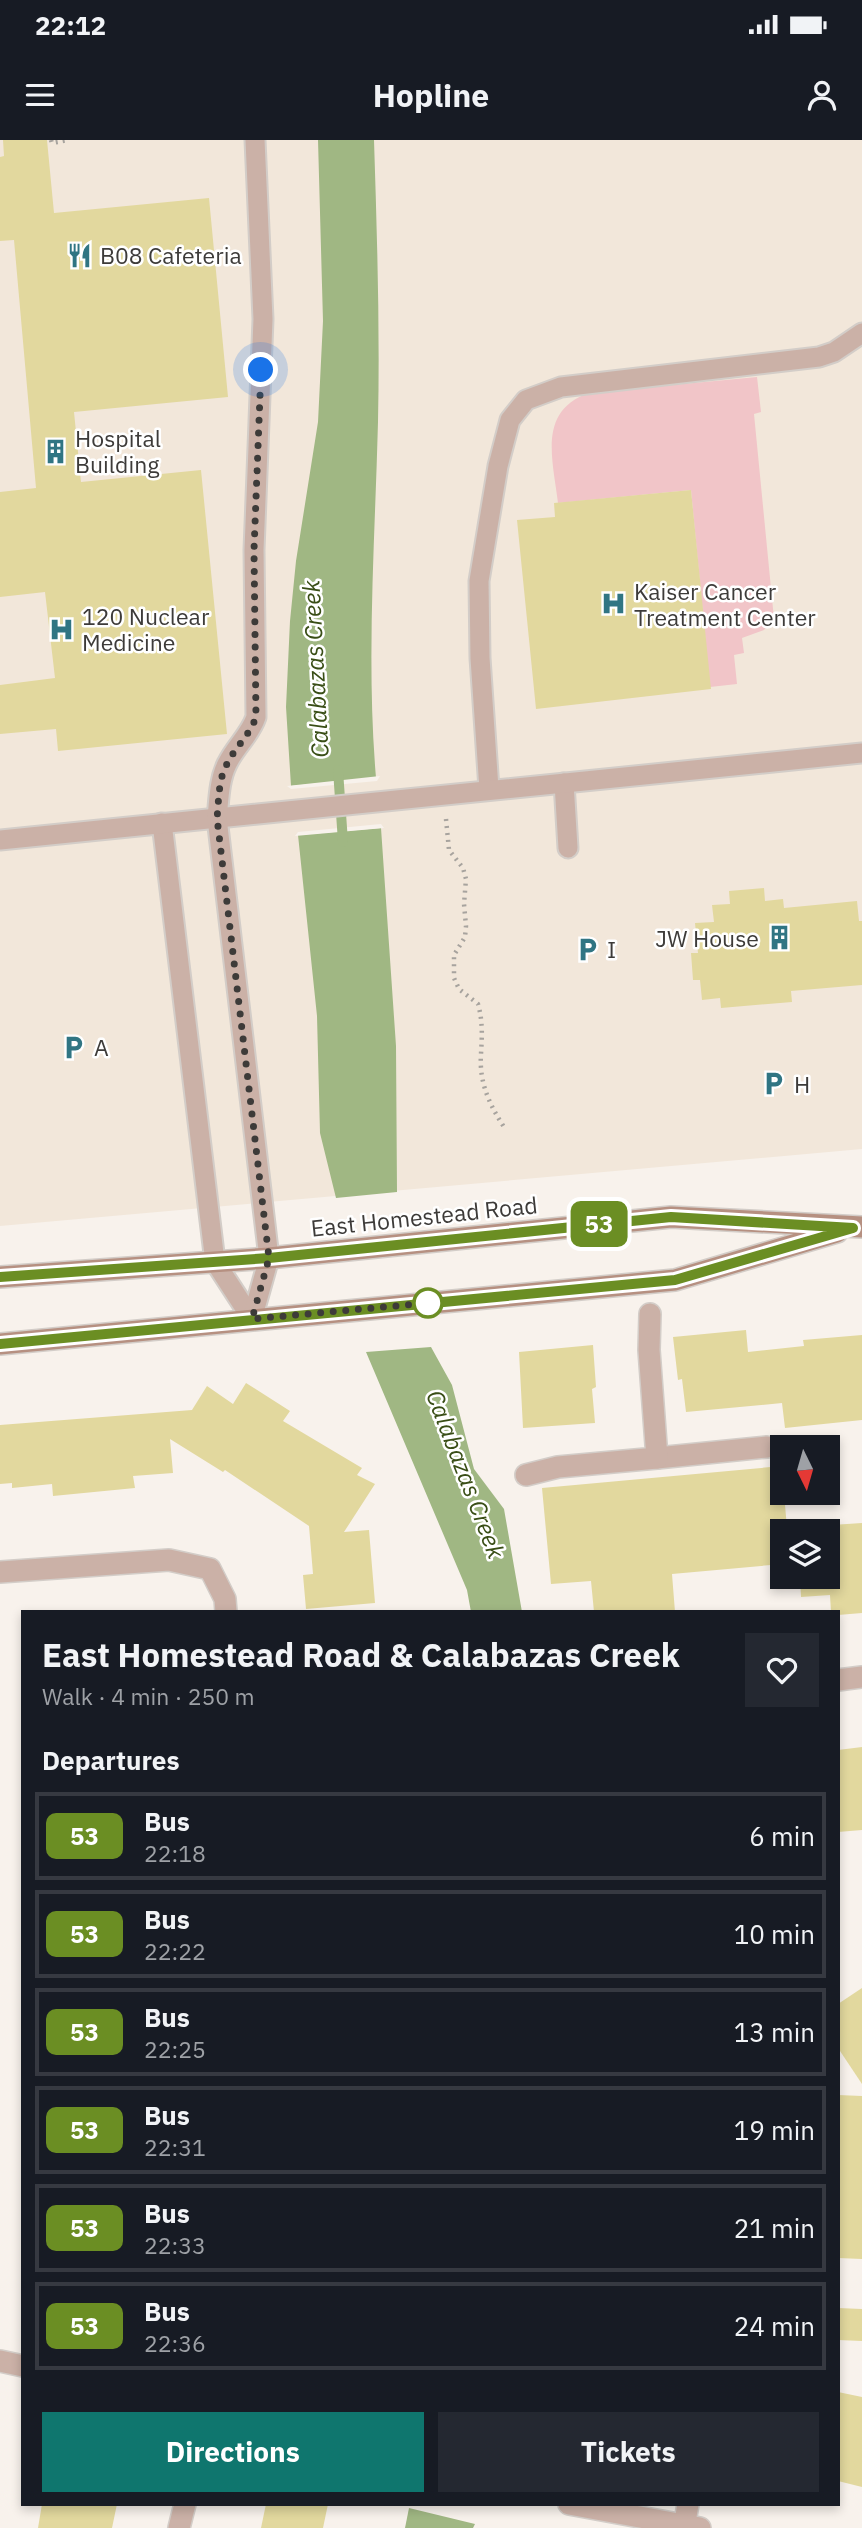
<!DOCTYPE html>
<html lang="en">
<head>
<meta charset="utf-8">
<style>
  body { margin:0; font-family:"IBM Plex Sans",sans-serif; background:#242831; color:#f1f3f6; height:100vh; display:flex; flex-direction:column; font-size:26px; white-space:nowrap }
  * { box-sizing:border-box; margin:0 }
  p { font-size:23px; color:#9ea1a6 }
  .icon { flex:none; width:38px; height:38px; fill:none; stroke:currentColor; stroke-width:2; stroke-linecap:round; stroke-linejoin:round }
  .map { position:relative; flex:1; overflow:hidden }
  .panel { position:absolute; left:21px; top:1470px; width:819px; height:896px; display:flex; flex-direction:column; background:#171b24; border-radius:0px; box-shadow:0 4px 10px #0003 }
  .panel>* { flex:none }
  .badge { padding:0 14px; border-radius:10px; font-size:24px; line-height:46px }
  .needle { width:46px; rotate:175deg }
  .controls { position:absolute; left:770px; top:1295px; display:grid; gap:14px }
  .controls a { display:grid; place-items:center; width:70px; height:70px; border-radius:0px; background:#171b24; box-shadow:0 4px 10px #0003; font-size:35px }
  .you { position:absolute; width:35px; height:35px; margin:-18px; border:5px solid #fff; border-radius:50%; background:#1a73e8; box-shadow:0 0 0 10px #1a73e833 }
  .map>.badge { position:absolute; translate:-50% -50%; box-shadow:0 0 0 4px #fff }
  h2 { padding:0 21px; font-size:26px; line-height:63px }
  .round { display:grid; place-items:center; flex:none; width:74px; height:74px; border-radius:0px; background:#242831 }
  .head { display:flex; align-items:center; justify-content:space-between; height:119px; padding:0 21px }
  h1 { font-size:33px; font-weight:800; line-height:52px }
  .action { display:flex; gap:14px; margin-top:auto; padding:14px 21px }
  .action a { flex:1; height:80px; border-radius:0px; background:#0f766e; color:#fff; font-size:28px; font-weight:800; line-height:80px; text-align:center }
  .action a+a { background:#242831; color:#f1f3f6 }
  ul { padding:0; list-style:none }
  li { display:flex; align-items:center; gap:21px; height:88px; margin:0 14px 10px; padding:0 7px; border:4px solid #363941; border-radius:0px }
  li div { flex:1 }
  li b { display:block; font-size:26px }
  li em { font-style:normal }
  li .badge { min-width:77px; font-weight:700; text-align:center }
  .status { display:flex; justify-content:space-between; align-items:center; height:49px; padding:0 35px; background:#171b24; direction:ltr }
  .status svg { height:19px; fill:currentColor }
  header { display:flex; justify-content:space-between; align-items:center; height:91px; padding:0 21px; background:#171b24; font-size:32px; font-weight:800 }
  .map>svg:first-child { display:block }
</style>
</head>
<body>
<div class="status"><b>22:12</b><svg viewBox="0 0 49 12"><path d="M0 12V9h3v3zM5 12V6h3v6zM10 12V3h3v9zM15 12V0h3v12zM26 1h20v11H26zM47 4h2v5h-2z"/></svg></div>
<header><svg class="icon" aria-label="menu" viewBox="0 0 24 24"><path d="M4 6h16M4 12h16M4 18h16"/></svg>Hopline<svg class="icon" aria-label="person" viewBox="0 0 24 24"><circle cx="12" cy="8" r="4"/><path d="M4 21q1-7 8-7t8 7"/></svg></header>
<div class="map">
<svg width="862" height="2388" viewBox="0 0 862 2388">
  <rect width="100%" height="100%" fill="#f8f2ec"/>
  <polygon fill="#f2e7da" points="0,0 862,0 862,1009 0,1086"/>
  <path fill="#f1c5c8" d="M757 237 761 272 754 274 774 479 764 490 742 498 744 513 734 515 737 544 710 547 691 350 558 363C553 320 537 271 589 253Z"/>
  <g fill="#a0b783">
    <path d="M318 0H374C377 94 380 188 378 282 375 400 366 519 376 638L291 646 286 567 290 481 296 421 318 282 323 181Z"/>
    <polygon points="381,688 396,906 397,1052 336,1058 320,993 317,876 298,695"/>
    <polygon points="431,1207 452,1245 474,1329 504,1369 522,1472 471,1472 467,1450 366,1212"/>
    <polygon points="409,2368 475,2384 473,2388 405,2388"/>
  </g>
  <g fill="#f8f2ec">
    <polygon points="380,636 377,641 291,649 287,646"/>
    <polygon points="381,684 384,688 295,696 298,692"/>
  </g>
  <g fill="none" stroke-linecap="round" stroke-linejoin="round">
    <polyline stroke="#a0b783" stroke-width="10" points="338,630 343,702"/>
  </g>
  <g fill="#e2d89e">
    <polygon points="3,0 47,0 54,73 209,58 228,257 74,272 81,342 201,330 227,594 58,611 56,589 0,594 0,545 55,538 45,452 0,457 0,352 36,348 14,100 0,101 0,17 4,16"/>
    <polygon points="691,350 711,549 536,569 517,380 555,377 554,363"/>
    <polygon points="764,748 765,761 783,759 784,768 857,761 859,781 862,781 862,845 791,851 792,862 721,868 720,858 702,860 700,840 693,840 691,813 698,813 695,783 714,782 712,765 730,764 729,751"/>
    <polygon points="746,1190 748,1212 804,1206 803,1200 862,1195 862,1280 785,1288 782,1263 686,1272 682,1239 678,1240 673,1197"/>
    <polygon points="593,1205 596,1247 592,1249 595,1283 523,1288 519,1212"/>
    <polygon points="246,1243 290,1271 283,1281 362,1328 357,1335 375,1344 344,1392 369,1390 375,1463 306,1469 303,1435 313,1434 309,1386 225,1330 223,1332 170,1299 173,1333 133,1336 135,1348 53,1356 52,1344 12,1348 12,1343 0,1344 0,1285 192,1270 207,1246 233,1264"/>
    <polygon points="782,1326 782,1353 784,1353 787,1388 862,1383 862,1473 838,1475 838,1472 831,1472 830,1455 801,1457 800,1437 828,1437 828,1391 782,1391 782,1424 672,1434 675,1472 594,1472 591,1441 551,1444 542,1348"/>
    <polygon points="862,1607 862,1690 838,1692 838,1610"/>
    <polygon points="862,1848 862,1944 838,1908 838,1864"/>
    <polygon points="838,1955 862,1956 862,2119 838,2118"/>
    <polygon points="838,2168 862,2169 862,2201 838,2200"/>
    <polygon points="838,2252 862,2257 862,2347 838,2341"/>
    <polygon points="42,2364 117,2364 112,2388 38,2388"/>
    <polygon points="266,2364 328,2364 323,2388 261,2388"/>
  </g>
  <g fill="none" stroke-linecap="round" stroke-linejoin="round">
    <defs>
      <g id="service">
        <polyline points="564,643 568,708"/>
        <polyline points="489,649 480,518 479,441 498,326 510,280 526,260 561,247 819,217 834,212 862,193"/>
        <polyline points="162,683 215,1122 252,1179"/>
        <polyline points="0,700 862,613"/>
        <path d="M252 1179 269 1118 217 678C219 660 219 640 227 624 235 607 250 595 256 577L254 410 263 179 255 0"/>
      </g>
      <g id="minor">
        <polyline points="657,1318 767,1307"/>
        <polyline points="526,1335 558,1327 657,1318 649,1210 650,1174"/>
        <polyline points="0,1432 169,1420 210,1429 225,1459 226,1472"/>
        <polyline points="838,1540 862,1537"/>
        <polyline points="179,2388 185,2364"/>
        <polyline points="684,2388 688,2364"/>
      </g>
      <g id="tertiary">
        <polyline points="0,2221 23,2226"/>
        <polyline points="569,2364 700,2388"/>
      </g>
      <g id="secondary">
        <polyline points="0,1137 269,1118 671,1077 862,1087"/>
        <polyline points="0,1204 675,1140 837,1092"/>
      </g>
    </defs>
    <use href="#service" stroke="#d3cdc8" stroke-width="23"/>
    <use href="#minor" stroke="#d3cdc8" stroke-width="24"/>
    <use href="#tertiary" stroke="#d3cdc8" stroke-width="24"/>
    <use href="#secondary" stroke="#d3cdc8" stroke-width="24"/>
    <g stroke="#a7a39e" stroke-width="4.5" stroke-dasharray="2 5" stroke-linecap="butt">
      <polyline points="51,0 52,3 68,0"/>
      <path d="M446 679 449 710 463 728 466 739 464 764 466 786 465 797 454 815V838L459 849 478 864C483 882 482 896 481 914 479 942 489 964 504 987"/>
    </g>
    <use href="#service" stroke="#cbb1a7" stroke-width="19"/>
    <use href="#minor" stroke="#cbb1a7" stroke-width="21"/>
    <use href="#tertiary" stroke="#cbb1a7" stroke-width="21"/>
    <use href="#secondary" stroke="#b69081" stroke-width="21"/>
  </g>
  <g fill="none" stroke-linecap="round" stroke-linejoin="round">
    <defs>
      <polyline id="line" points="0,1137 269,1118 671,1077 853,1088 675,1140 0,1204"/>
    </defs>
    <use href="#line" stroke="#fff" stroke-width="16"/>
    <use href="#line" stroke="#6b8e23" stroke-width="10"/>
    <path stroke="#3d3b39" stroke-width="7" stroke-dasharray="0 12.6" d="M261 230 254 410 256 577C250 595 235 607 227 624 218 640 219 660 217 678L269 1118 252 1179 428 1163"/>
  </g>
  <defs>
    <symbol id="restaurant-bare" viewBox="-9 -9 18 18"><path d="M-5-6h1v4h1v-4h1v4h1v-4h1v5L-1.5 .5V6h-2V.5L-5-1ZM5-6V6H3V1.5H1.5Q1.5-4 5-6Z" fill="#307583" stroke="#fff" stroke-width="2.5" paint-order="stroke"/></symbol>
    <symbol id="building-bare" viewBox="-9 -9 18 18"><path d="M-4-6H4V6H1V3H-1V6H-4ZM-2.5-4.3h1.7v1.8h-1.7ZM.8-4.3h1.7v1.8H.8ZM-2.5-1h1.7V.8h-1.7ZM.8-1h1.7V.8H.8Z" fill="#307583" stroke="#fff" stroke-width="2.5" paint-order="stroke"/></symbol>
    <symbol id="hospital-bare" viewBox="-9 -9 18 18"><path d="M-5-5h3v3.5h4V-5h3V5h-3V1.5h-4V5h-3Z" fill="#307583" stroke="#fff" stroke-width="2.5" paint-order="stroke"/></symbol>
    <symbol id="parking-bare" viewBox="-9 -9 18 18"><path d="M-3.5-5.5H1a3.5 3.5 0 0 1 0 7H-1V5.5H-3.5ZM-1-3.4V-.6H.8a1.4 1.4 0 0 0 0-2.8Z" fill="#307583" stroke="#fff" stroke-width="2.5" paint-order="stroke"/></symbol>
  </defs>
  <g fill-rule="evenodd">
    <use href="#restaurant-bare" x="62" y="98" width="35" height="35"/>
    <use href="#building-bare" x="38" y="294" width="35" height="35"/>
    <use href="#hospital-bare" x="596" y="446" width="35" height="35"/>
    <use href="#hospital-bare" x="44" y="472" width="35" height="35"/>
    <use href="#building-bare" x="762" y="780" width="35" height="35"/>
    <use href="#parking-bare" x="570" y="792" width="35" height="35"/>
    <use href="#parking-bare" x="56" y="890" width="35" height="35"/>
    <use href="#parking-bare" x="756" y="926" width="35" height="35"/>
  </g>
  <circle fill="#fff" stroke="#6b8e23" stroke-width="3.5" cx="428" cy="1163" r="14"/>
  <g text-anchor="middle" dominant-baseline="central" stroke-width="5" stroke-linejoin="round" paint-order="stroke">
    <g font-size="23" fill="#3d3b39" stroke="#fff" text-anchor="start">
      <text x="100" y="115">B08 Cafeteria</text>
      <text x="75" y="298">Hospital<tspan x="75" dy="26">Building</tspan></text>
      <text x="634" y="451">Kaiser Cancer<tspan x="634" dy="26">Treatment Center</tspan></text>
      <text x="82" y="476">120 Nuclear<tspan x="82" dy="26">Medicine</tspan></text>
      <text x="759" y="798" text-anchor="end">JW House</text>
      <text x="607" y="809">I</text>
      <text x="94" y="907">A</text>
      <text x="794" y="944">H</text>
    </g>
    <g font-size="23" fill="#3d3b39" stroke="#fff">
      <text transform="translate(424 1076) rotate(-6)">East Homestead Road</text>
    </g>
    <g font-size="24" font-style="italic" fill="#394e16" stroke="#fff">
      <text transform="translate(315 529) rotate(-93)">Calabazas Creek</text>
      <text transform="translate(466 1334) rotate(69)">Calabazas Creek</text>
    </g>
  </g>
</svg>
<div class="controls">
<a><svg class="needle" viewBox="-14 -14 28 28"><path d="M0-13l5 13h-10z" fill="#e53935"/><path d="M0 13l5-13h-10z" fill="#9ea1a6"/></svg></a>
<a><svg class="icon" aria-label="layers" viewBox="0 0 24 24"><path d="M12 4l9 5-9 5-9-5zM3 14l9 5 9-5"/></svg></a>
</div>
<div class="you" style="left:261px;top:230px"></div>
<b class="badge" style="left:599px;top:1084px;background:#6b8e23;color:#fff">53</b>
<section class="panel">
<div class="head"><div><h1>East Homestead Road &amp; Calabazas Creek</h1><p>Walk · 4 min · 250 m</p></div><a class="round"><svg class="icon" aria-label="heart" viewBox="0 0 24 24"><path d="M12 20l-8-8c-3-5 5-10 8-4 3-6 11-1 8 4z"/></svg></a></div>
<h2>Departures</h2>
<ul>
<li><span class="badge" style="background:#6b8e23;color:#fff">53</span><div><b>Bus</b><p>22:18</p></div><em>6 min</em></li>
<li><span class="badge" style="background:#6b8e23;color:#fff">53</span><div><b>Bus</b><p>22:22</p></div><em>10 min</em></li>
<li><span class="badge" style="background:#6b8e23;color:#fff">53</span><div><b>Bus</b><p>22:25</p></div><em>13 min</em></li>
<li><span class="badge" style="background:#6b8e23;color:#fff">53</span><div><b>Bus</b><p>22:31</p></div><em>19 min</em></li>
<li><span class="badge" style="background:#6b8e23;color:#fff">53</span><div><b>Bus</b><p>22:33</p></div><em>21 min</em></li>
<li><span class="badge" style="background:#6b8e23;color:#fff">53</span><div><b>Bus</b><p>22:36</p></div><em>24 min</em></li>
</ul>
<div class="action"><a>Directions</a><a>Tickets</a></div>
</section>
</div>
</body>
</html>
